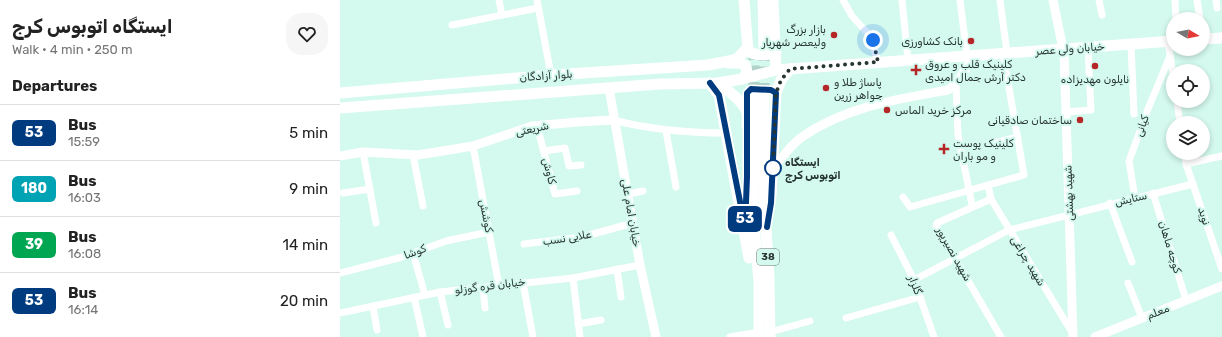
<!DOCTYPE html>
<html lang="en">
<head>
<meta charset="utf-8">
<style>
  body { margin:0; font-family:Rubik,Cairo,sans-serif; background:#f6f6f6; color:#222; height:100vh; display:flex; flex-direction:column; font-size:15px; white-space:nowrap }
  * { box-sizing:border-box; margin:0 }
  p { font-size:13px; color:#767676 }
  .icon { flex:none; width:22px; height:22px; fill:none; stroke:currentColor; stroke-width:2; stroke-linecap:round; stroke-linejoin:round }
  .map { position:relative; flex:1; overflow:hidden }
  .side { display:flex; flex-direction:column; background:#fff; width:340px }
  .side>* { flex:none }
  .badge { padding:0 8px; border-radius:6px; font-size:14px; line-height:26px }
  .needle { width:26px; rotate:100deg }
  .buttons { position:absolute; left:826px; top:12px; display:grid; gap:8px }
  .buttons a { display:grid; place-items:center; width:44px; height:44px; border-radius:50%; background:#fff; box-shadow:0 2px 6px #0003; font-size:20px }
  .you { position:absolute; width:20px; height:20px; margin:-10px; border:3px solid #fff; border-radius:50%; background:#1a73e8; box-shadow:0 0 0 6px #1a73e833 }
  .map>.badge { position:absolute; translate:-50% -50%; box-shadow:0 0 0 2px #fff }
  h2 { padding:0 12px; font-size:15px; line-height:36px }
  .round { display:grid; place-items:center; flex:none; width:42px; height:42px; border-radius:16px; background:#f6f6f6 }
  .summary { display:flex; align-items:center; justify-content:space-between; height:68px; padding:0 12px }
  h1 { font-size:19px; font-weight:700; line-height:30px }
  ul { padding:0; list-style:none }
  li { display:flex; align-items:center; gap:12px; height:56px; padding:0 12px; border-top:1px solid #e0e0e0 }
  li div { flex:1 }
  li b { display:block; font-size:15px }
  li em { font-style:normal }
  li .badge { min-width:44px; font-weight:700; text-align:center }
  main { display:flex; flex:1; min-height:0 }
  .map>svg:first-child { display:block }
</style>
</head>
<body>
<main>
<section class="side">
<div class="summary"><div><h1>ایستگاه اتوبوس کرج</h1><p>Walk · 4 min · 250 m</p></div><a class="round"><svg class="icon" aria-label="heart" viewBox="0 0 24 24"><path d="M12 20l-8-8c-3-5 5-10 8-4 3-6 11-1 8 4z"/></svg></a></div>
<h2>Departures</h2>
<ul>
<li><span class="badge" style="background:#003b80;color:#fff">53</span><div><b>Bus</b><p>15:59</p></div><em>5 min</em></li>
<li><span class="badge" style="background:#00a3b4;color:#fff">180</span><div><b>Bus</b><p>16:03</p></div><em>9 min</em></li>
<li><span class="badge" style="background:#00a651;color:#fff">39</span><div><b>Bus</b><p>16:08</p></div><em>14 min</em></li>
<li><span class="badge" style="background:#003b80;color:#fff">53</span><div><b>Bus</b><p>16:14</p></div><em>20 min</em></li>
</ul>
</section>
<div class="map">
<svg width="882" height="337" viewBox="0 0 882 337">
  <rect width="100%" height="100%" fill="#d4f9ee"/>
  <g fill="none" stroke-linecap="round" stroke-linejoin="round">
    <g stroke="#b1d2c8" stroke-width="11" stroke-dasharray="11 5.5" stroke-linecap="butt">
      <polyline points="414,49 414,94"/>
      <polyline points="424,94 424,48"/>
    </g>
    <g stroke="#fff" stroke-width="7">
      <polyline points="159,0 162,15"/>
      <polyline points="197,0 211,75"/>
      <polyline points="503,0 512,16 531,37 538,62"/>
      <polyline points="562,0 568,60"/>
      <polyline points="620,0 627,56"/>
      <polyline points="660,0 667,53"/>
      <polyline points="759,0 762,15"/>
      <polyline points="835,0 836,19"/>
      <polyline points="857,0 860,19"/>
      <polyline points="876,0 877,8"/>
      <polyline points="112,25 198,8"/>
      <polyline points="828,42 833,75"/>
      <polyline points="791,44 794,114"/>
      <polyline points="616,85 618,135 632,205"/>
      <polyline points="837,101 840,123"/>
      <polyline points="726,112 751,110 748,47"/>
      <path d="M273 120C312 130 346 133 386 133"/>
      <polyline points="197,126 215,194 237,191"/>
      <polyline points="326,131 336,187"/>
      <polyline points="650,144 678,137"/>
      <polyline points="133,146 159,286"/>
      <polyline points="204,151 225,148 229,166 241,165"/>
      <polyline points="23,152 36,223"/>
      <polyline points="845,153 846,164 882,269"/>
      <polyline points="73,155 83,206"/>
      <polyline points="846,164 882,156"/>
      <polyline points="648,185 651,199 733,334"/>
      <polyline points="3,193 30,189"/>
      <polyline points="813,193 846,300"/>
      <polyline points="288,194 303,191"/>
      <polyline points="563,197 570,207 684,175 663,53"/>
      <polyline points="795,198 789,161 808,109 830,56"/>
      <polyline points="651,199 597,223 596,226 661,337"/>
      <polyline points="770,203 792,262"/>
      <polyline points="551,235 574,280 594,337"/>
      <polyline points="184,244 242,237 293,223"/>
      <polyline points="73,253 85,295"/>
      <polyline points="277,269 281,297"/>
      <polyline points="0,273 62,257 106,241 149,232"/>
      <polyline points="233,278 240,337"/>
      <polyline points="574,280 669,230 853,184"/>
      <polyline points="183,283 193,337"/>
      <polyline points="788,283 802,318"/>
      <polyline points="143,288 145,308"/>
      <polyline points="100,292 108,325"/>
      <polyline points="74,297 83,337"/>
      <polyline points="33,306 37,330"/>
      <polyline points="0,313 100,292 233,278 300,265"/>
      <polyline points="506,318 580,297"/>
      <polyline points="238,324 261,320"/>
      <polyline points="430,332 470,321"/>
      <polyline points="390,337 419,332"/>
    </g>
    <g stroke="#fff" stroke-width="9">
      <polyline points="713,0 723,49"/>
      <polyline points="724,49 733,337"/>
      <polyline points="269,88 300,265 316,337"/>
      <polyline points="0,156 23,152 78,155 133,146 192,126 238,122 273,120"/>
      <path d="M433 169C442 158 450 145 462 137 505 107 558 99 608 90 621 82 624 66 637 55"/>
      <polyline points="755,337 882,286"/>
    </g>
    <g stroke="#fff" stroke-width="11">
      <path d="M404 0 408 51C414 56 430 56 436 52"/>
      <polyline points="423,0 424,48"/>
      <polyline points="433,0 436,70"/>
      <polyline points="863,39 882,38"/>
      <polyline points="389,63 400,63 406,66 407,73 402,79"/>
      <polyline points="369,83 379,95 409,258"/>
      <path d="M378 83C387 90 404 101 407 113 408 117 407 122 407 126"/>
      <polyline points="0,93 211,75 368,65 394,60 399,57 408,47"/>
      <polyline points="414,94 413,212 419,282 419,337"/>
      <polyline points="424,94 424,198 429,277 430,337"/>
      <polyline points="0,108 320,84 378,83 402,79 436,70 833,41"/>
      <polyline points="431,197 436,93 441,80 450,69"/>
    </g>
  </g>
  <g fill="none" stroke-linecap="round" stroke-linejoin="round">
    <defs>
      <polyline id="line" points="370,83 379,95 405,227 407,177 407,93 411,89 431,90 436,93 431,203 427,227"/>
    </defs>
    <use href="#line" stroke="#fff" stroke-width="9"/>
    <use href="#line" stroke="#003b80" stroke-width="6"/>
    <polyline stroke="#273531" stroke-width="4" stroke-dasharray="0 7.2" points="433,168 436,93 441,80 450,69 538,62 533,40"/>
  </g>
  <g fill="#b52627" stroke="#d4f9ee" stroke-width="1.5">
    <circle cx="494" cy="35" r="4"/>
    <circle cx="631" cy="41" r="4"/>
    <circle cx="755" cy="66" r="4"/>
    <path d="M574 64h4v4h4v4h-4v4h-4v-4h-4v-4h4z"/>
    <circle cx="486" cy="88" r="4"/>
    <circle cx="547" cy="110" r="4"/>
    <circle cx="740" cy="120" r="4"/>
    <path d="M602 143h4v4h4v4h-4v4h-4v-4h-4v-4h4z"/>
  </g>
  <circle fill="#fff" stroke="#003b80" stroke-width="2" cx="433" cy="168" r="8"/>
  <g text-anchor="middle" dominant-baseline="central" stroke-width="4" stroke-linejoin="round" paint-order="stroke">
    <rect fill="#d4f9ee" stroke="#5b706a" stroke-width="1" x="417" y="249" width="22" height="16" rx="3"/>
    <g font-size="10" font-weight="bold" fill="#273531">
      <text x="428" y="257">38</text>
    </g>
    <g font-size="11" fill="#273531" stroke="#d4f9ee" text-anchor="start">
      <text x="486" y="29" text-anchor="end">بازار بزرگ<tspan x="486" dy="13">ولیعصر شهریار</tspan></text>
      <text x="623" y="41" text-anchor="end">بانک کشاورزی</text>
      <text x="585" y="64">کلینیک قلب و عروق<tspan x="585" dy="13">دکتر آرش جمال امیدی</tspan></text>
      <text x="755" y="79" text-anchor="middle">نایلون مهدیزاده</text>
      <text x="494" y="82">پاساژ طلا و<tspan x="494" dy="13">جواهر زرین</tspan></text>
      <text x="555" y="110">مرکز خرید الماس</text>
      <text x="732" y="120" text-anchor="end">ساختمان صادقیانی</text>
      <text x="613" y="143">کلینیک پوست<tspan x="613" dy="13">و مو باران</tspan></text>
    </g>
    <g font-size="11" fill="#273531" stroke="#d4f9ee">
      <text transform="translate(730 49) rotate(-4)">خیابان ولی عصر</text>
      <text transform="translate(206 76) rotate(-4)">بلوار آزادگان</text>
      <text transform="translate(802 126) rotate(-70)">کیانی</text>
      <text transform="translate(192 129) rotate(-12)">شریعتی</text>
      <text transform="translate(209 171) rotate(75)">کاوش</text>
      <text transform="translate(729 193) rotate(-92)">شهید بهشتی</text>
      <text transform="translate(791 199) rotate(-13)">ستایش</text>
      <text transform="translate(291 213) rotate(80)">خیابان امام علی</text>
      <text transform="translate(146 216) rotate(79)">کوشش</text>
      <text transform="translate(864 216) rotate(71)">نوید</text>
      <text transform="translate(227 238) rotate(-9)">علایی نسب</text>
      <text transform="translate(830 247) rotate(73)">کوچه ماهان</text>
      <text transform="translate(75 252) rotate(-20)">کوشا</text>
      <text transform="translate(614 254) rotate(61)">شهید نصیرپور</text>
      <text transform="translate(688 261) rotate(59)">شهید چراغی</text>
      <text transform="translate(575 285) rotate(68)">گلزار</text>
      <text transform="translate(150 286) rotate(-7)">خیابان قره گوزلو</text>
      <text transform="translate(818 312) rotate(-22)">معلم</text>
    </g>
    <g font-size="11" font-weight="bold" fill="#273531" stroke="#d4f9ee" text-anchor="start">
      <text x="445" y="162">ایستگاه<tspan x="445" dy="13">اتوبوس کرج</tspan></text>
    </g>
  </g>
</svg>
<div class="buttons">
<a><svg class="needle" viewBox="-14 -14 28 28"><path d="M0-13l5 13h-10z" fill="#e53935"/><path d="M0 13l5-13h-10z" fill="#767676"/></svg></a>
<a><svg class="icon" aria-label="locate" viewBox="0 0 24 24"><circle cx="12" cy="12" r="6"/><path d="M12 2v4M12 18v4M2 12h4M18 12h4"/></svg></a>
<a><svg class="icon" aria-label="layers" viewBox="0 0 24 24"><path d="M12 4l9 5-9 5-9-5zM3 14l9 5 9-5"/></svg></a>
</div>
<div class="you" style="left:533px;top:40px"></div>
<b class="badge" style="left:405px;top:219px;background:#003b80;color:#fff">53</b>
</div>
</main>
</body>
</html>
